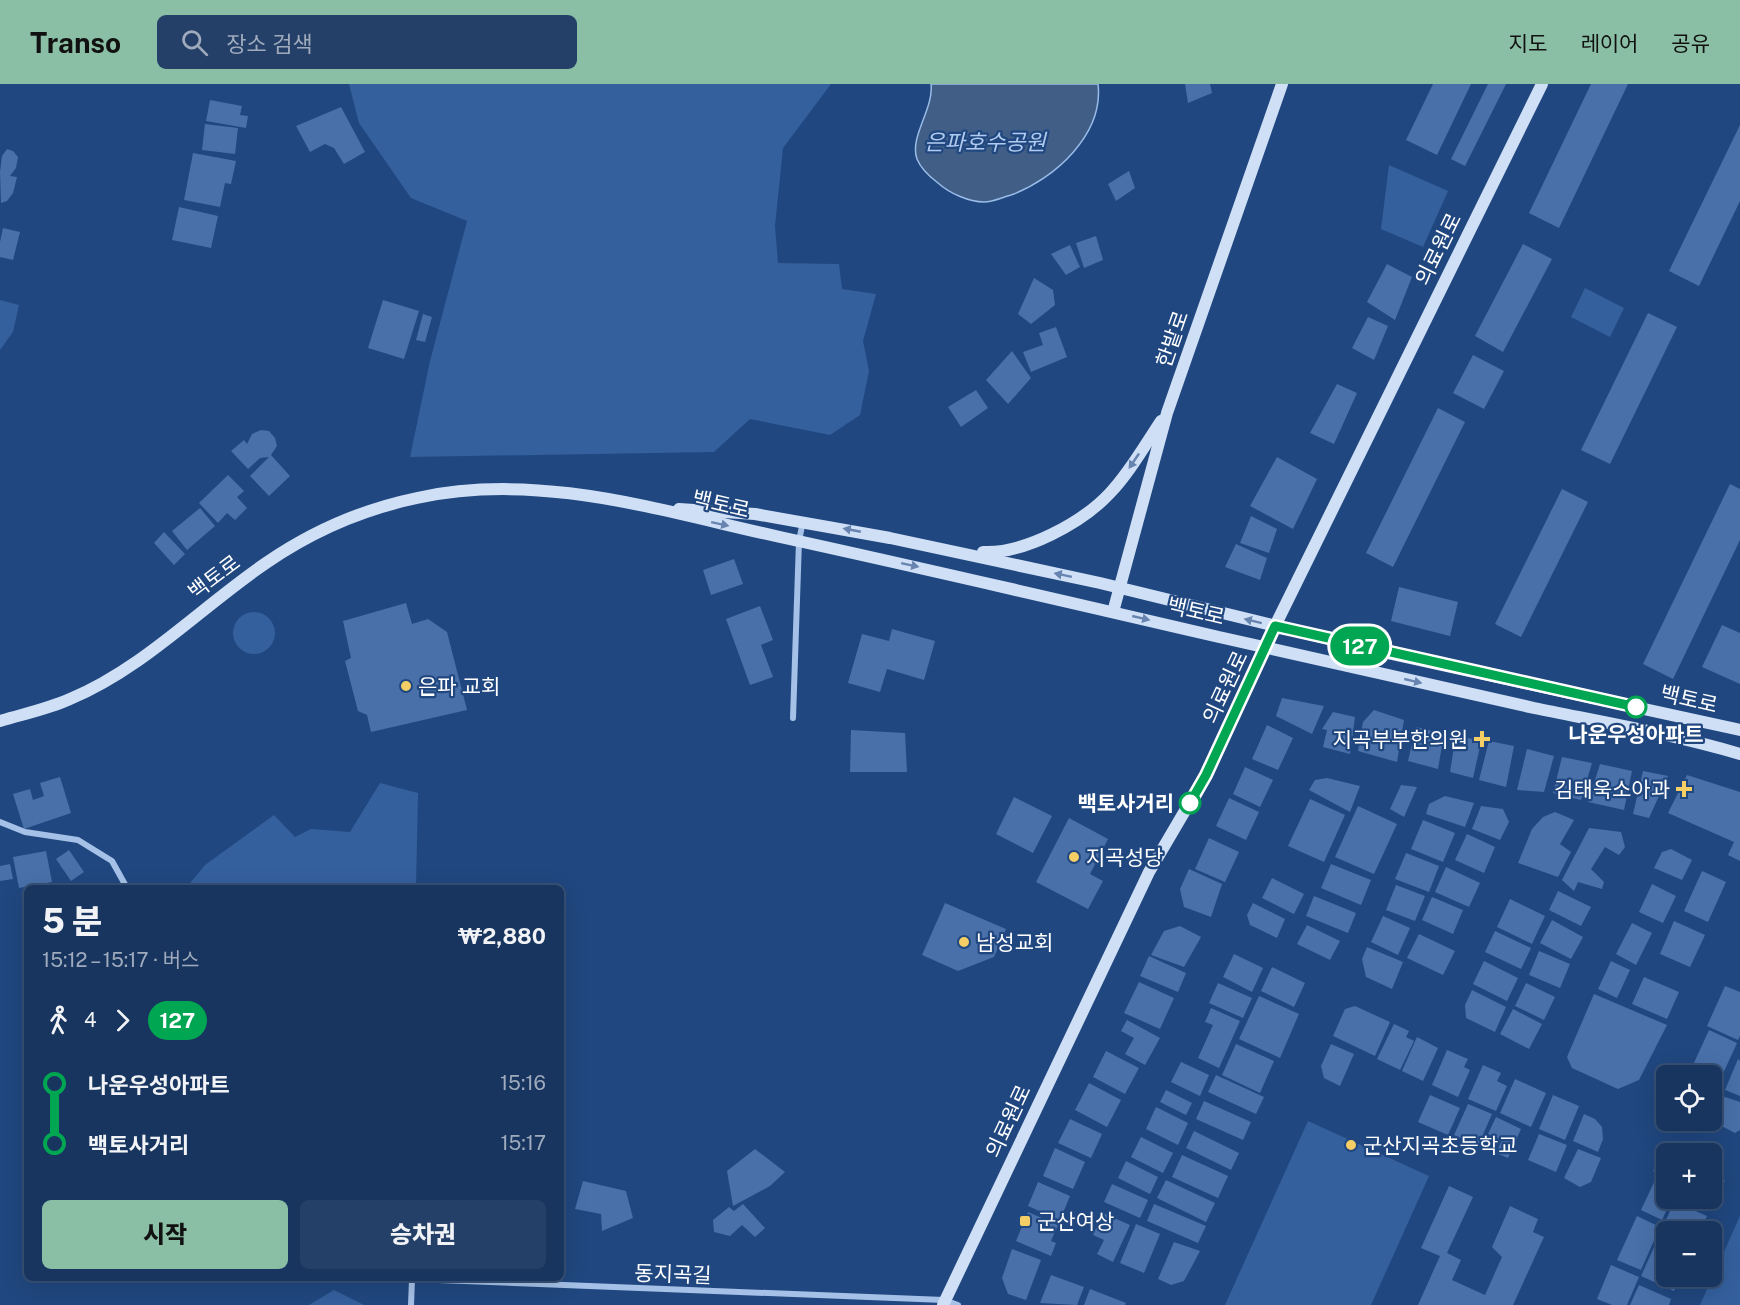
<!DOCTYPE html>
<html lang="ko">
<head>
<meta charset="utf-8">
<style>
  body { margin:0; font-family:"Public Sans","Noto Sans KR",sans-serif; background:#254068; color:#f1f3f6; height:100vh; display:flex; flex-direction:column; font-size:22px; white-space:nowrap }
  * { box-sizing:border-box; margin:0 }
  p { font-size:20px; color:#9fabbd }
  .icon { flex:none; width:33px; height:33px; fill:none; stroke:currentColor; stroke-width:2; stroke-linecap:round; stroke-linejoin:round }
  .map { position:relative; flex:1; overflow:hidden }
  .details { position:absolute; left:24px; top:801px; width:540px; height:396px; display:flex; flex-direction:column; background:#18355f; border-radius:9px; box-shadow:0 6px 24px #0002,0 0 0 2px #365074 }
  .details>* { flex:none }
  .badge { padding:0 12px; border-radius:20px; font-size:21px; line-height:39px }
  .tools { position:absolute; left:1656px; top:981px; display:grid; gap:12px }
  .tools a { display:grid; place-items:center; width:66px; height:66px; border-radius:9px; background:#18355f; box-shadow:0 6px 24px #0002,0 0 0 2px #365074; font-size:30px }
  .map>.badge { position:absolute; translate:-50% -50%; box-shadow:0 0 0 3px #fff }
  .legs { display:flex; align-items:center; gap:9px; height:66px; padding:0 18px; font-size:20px }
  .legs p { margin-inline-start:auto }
  .headline { display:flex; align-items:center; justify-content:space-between; height:102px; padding:0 18px }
  h1 { font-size:33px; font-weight:800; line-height:45px }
  .cta { display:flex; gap:12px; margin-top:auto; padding:12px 18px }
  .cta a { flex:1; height:69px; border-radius:9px; background:#8abfa5; color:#111; font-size:24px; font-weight:800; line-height:69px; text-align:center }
  .cta a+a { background:#254068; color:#f1f3f6 }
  ul { padding:0 18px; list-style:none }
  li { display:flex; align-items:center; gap:21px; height:60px; font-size:22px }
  li i { display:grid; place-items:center; width:9px; height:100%; margin:0 8px; background:currentColor }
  li i::after { content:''; width:15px; height:15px; margin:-8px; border:4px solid; border-radius:50%; background:#18355f }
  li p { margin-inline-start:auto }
  li:first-child i { background:linear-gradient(#0000 50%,currentColor 0) }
  li:last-child i { background:linear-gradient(currentColor 50%,#0000 0) }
  header { display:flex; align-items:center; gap:36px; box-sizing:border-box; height:84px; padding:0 30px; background:#8abfa5; color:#111 }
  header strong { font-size:28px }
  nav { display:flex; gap:33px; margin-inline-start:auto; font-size:21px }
  .search { width:420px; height:54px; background:#254068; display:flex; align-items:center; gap:15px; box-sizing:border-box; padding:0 21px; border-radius:9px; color:#9fabbd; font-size:22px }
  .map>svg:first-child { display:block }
</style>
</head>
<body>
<header>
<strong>Transo</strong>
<div class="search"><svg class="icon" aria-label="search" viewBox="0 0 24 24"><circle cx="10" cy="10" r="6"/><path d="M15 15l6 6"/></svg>장소 검색</div>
<nav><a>지도</a><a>레이어</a><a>공유</a></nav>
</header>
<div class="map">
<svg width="1740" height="1221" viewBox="0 0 1740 1221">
  <rect width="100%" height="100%" fill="#20477f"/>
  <g fill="#34609d">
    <polygon points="349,0 831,0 783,64 775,142 778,179 839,180 842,205 876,210 863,257 869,287 860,331 830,351 750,335 714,368 410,373 430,277 467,137 411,114 359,39"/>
    <polygon points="1389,81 1448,107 1423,163 1381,145"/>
    <polygon points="1585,204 1624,224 1610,253 1571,233"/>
    <polygon points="0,216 19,221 13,248 0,266"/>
    <circle cx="254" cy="549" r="21"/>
    <polygon points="380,699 418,709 416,804 186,804 205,781 274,731 295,753 311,745 350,748"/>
    <polygon points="1308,1037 1429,1092 1371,1221 1225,1221"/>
    <polygon points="1740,1132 1740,1221 1700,1221"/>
    <polygon points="334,1206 364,1221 309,1221"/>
  </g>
  <path fill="#415e87" stroke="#99bce9" stroke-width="1.5" d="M931 0H1098C1104 50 1055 95 1011 111 1003 113 993 118 984 118 969 118 949 109 938 99 930 93 921 85 917 75 909 53 934 25 931 0Z"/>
  <g fill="#4970a9">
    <polygon points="1185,0 1210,0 1212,9 1188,19"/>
    <polygon points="1433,0 1471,0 1437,71 1406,56"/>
    <polygon points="1488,0 1506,0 1465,82 1451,75"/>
    <polygon points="1591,0 1628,0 1559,144 1529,129"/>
    <polygon points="210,16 242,22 240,31 248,32 246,44 206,37"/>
    <polygon points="341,23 365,68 344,80 334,64 325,60 310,68 296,42"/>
    <polygon points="205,40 238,44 235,70 202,66"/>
    <polygon points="1740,41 1740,117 1699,202 1669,187"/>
    <polygon points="7,65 13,67 18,73 16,84 10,92 17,93 13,109 7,117 1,119 0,88 2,72"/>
    <polygon points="193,69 236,77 231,100 225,99 220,123 184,116"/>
    <polygon points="1129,87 1135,104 1116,117 1108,100"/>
    <polygon points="179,123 218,132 211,164 172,156"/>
    <polygon points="3,144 20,148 13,176 0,173 0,158"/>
    <polygon points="1096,152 1103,176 1084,184 1076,159"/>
    <polygon points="1523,160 1552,175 1503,268 1475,252"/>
    <polygon points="1070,161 1080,183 1066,191 1051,170"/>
    <polygon points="1387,180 1412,193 1395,236 1367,218"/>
    <polygon points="1034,194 1053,206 1055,221 1031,240 1018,230"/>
    <polygon points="383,216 419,227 404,275 368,264"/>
    <polygon points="1648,229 1677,243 1610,380 1581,366"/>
    <polygon points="423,230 432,233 425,258 416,256"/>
    <polygon points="1368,233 1388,242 1374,276 1352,264"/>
    <polygon points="1056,243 1067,273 1031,288 1023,268 1043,261 1039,249"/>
    <polygon points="1012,267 1031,294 1008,320 986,296"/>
    <polygon points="1473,271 1504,287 1484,325 1453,309"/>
    <polygon points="1337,300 1357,309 1334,360 1310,349"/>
    <polygon points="976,306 988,324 961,343 948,323"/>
    <polygon points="1438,324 1465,338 1393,483 1366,469"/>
    <polygon points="261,346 269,347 275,354 277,362 271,371 290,392 269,412 250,392 269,373 260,374 248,385 231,367 244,356 247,360 252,350"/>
    <polygon points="1277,373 1317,395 1293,445 1250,422"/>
    <polygon points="228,391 244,407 237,413 247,424 235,436 227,429 218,439 199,419"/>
    <polygon points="1730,400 1740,405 1740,456 1673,595 1643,580"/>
    <polygon points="1562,405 1588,418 1521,553 1495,540"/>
    <polygon points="200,424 215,442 187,466 172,447"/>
    <polygon points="1251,432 1277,445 1269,469 1240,459"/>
    <polygon points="164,448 185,470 174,481 154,459"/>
    <polygon points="1236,460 1267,474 1260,496 1225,483"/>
    <polygon points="734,475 743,500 711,511 703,486"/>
    <polygon points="1399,503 1458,518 1450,552 1391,537"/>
    <polygon points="406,519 412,540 428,535 447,548 467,626 371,648 367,631 358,627 345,577 351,574 343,537"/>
    <polygon points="760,522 773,556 761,561 773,593 750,601 726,535"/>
    <polygon points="1722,541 1740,549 1740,600 1702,583"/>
    <polygon points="892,545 935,557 924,596 887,585 880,608 848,599 862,550 889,557"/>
    <polygon points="1282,614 1324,622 1312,650 1276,632"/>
    <polygon points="1374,626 1404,636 1397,678 1358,667 1363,638"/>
    <polygon points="1333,628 1355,633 1350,670 1323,663 1327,646 1322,645"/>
    <polygon points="1267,641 1293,654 1278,686 1252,675"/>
    <polygon points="1416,643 1444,650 1438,685 1408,677"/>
    <polygon points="851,646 905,649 907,688 850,688"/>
    <polygon points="1456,650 1481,658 1473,694 1450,688"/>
    <polygon points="1489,657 1514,662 1506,703 1479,696"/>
    <polygon points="1527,665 1554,672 1544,708 1517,706"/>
    <polygon points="1562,673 1592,679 1581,716 1553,709"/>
    <polygon points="1600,680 1632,687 1624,726 1588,718"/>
    <polygon points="1245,683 1273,696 1260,723 1233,710"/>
    <polygon points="1643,687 1668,692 1649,734 1633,730"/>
    <polygon points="1687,691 1740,708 1740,777 1728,771 1734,758 1668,729"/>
    <polygon points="60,693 71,729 24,745 13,710 30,705 33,716 44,712 40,699"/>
    <polygon points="1327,694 1360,702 1350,728 1309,706 1315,696"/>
    <polygon points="1401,701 1417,703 1404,733 1390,725"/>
    <polygon points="1445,712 1474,719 1465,743 1426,730 1429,720"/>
    <polygon points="1014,713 1052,732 1033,769 996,750"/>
    <polygon points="1229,714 1259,728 1246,756 1216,742"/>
    <polygon points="1310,715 1345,731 1324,778 1288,762"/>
    <polygon points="1358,722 1397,740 1374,790 1335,773"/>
    <polygon points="1481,722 1503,725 1509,738 1500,756 1472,745"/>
    <polygon points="1555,728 1574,736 1560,760 1571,768 1558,793 1518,779 1532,745 1543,733"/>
    <polygon points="1069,734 1108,755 1090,790 1103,797 1088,825 1036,798"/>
    <polygon points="1423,736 1455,749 1443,778 1411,765"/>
    <polygon points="1589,744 1621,748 1625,763 1619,771 1605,763 1591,785 1604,798 1602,805 1578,798 1574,807 1562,796"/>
    <polygon points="1467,750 1495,763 1484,789 1455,776"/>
    <polygon points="1209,754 1239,768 1225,798 1195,785"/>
    <polygon points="1671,765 1692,776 1682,796 1654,784 1662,768"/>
    <polygon points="69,766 84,788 71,797 56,775"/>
    <polygon points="46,767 52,798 19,804 13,773"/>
    <polygon points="1406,769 1439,782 1429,808 1395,795"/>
    <polygon points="10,780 13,795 0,797 0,782"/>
    <polygon points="1331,780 1371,796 1361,821 1321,804"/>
    <polygon points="1446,783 1480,799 1469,823 1435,808"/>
    <polygon points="1189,785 1222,800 1211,833 1184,823 1180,805"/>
    <polygon points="1702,787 1726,798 1708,838 1684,827"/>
    <polygon points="1272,794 1304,810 1294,830 1262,814"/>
    <polygon points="1652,800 1676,812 1663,839 1639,828"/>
    <polygon points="1396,801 1425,812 1415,837 1386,826"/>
    <polygon points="1558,807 1591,823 1581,842 1549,826"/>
    <polygon points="1314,812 1356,829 1348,849 1306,832"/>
    <polygon points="1432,813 1463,826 1453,850 1422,836"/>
    <polygon points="1510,815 1545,832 1532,860 1497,843"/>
    <polygon points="945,819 1006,845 994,873 958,887 922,871"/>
    <polygon points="1253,819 1285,835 1277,854 1250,841 1247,831"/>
    <polygon points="1383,832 1410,844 1398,871 1371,858"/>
    <polygon points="1552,836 1583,853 1571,875 1540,859"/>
    <polygon points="1674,837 1705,851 1690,883 1660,870"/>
    <polygon points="1632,839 1652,849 1636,881 1616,870"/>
    <polygon points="1307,841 1340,857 1330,876 1297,860"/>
    <polygon points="1180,842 1201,853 1184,883 1151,871 1164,847"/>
    <polygon points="1495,847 1531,864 1521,885 1485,868"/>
    <polygon points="1419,850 1455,867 1443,891 1407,874"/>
    <polygon points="1367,863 1403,878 1392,905 1366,893 1362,875"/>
    <polygon points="1539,867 1570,880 1560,904 1529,891"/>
    <polygon points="1234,870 1263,884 1252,908 1223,893"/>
    <polygon points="1149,872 1186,889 1178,908 1140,892"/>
    <polygon points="1484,877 1518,894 1507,917 1473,900"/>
    <polygon points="1611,877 1630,886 1617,914 1598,905"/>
    <polygon points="1272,883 1305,899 1294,923 1261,907"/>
    <polygon points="1644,893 1679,908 1667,935 1632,920"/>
    <polygon points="1139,898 1174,914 1160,945 1124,929"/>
    <polygon points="1218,899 1252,914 1243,934 1209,919"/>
    <polygon points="1526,899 1555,913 1544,936 1515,922"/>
    <polygon points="1725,902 1740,908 1740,952 1738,956 1707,942"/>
    <polygon points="1472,906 1506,923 1495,948 1466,934 1465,921"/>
    <polygon points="1594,910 1667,941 1639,996 1618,1005 1572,984 1567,973"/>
    <polygon points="1259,912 1299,930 1280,974 1239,955"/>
    <polygon points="1355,922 1390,938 1375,972 1333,952 1345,925"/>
    <polygon points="1211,924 1240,937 1219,984 1198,974 1213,941 1205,938"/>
    <polygon points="1513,925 1542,940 1529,965 1500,950"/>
    <polygon points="1127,936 1160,954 1145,981 1125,970 1134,954 1121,947"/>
    <polygon points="1394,940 1409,947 1406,953 1414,957 1400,986 1377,975"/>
    <polygon points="1709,946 1737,959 1721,994 1693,981"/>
    <polygon points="1417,953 1438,964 1423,997 1402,987"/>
    <polygon points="1236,960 1274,977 1260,1009 1222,991"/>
    <polygon points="1331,960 1354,970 1340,1002 1324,994 1321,982"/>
    <polygon points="1447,966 1468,975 1464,983 1470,986 1458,1013 1432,1001"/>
    <polygon points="1106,967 1139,984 1125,1010 1093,993"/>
    <polygon points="1738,975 1740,977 1740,1012 1725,1006"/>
    <polygon points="1181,978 1209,991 1200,1012 1171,998"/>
    <polygon points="1483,981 1501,989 1497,997 1507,1002 1496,1027 1468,1015"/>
    <polygon points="1216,991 1264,1013 1256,1030 1208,1008"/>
    <polygon points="1515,995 1546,1009 1531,1043 1500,1029"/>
    <polygon points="1089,999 1121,1016 1107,1043 1075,1026"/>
    <polygon points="1166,1006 1192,1019 1186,1031 1160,1018"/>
    <polygon points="1430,1011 1460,1024 1448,1051 1418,1038"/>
    <polygon points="1553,1011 1579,1022 1565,1056 1539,1045"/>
    <polygon points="1722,1012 1740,1018 1740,1046 1735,1049 1712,1037"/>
    <polygon points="1204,1017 1251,1038 1243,1056 1196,1035"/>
    <polygon points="1468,1020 1492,1030 1478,1062 1454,1051"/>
    <polygon points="1156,1023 1188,1039 1178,1061 1146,1045"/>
    <polygon points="1584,1030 1595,1035 1602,1043 1603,1055 1598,1068 1573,1057"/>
    <polygon points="1496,1033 1521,1045 1508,1074 1496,1069 1502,1056 1488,1050"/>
    <polygon points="1070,1035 1102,1050 1091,1074 1058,1059"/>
    <polygon points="1194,1047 1239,1069 1231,1086 1186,1064"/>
    <polygon points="1539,1050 1567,1061 1556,1088 1528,1076"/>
    <polygon points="1141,1053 1173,1069 1163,1089 1131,1073"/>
    <polygon points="1675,1062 1692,1070 1666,1070 1666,1093 1653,1087 1661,1074"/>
    <polygon points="1055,1064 1085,1078 1073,1105 1043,1092"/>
    <polygon points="755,1065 785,1088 770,1102 733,1122 727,1087"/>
    <polygon points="1578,1065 1601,1074 1591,1098 1580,1103 1564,1094"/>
    <polygon points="1182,1071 1228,1092 1218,1114 1172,1093"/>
    <polygon points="1126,1077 1158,1093 1150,1110 1118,1094"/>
    <polygon points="1712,1090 1725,1096 1716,1118 1712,1116"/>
    <polygon points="1657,1092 1666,1097 1666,1114 1672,1114 1662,1136 1641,1126"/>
    <polygon points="1166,1096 1215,1119 1206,1138 1157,1114"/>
    <polygon points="583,1097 626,1107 633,1134 602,1147 601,1130 575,1125"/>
    <polygon points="1038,1098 1070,1112 1060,1136 1028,1122"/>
    <polygon points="1112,1100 1148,1116 1140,1134 1104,1118"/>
    <polygon points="1449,1102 1473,1113 1447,1169 1461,1176 1452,1196 1485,1211 1502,1173 1492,1163 1510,1122 1538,1135 1533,1148 1544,1153 1513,1221 1418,1221 1440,1172 1421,1164"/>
    <polygon points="1674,1118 1707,1132 1700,1148 1693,1145 1692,1148 1666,1148 1666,1156 1659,1152"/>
    <polygon points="743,1120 765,1144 755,1153 742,1141 730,1152 714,1148 713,1136 729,1123 734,1127"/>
    <polygon points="1154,1120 1206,1142 1198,1159 1147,1137"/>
    <polygon points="1028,1128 1058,1141 1051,1157 1056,1159 1051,1172 1016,1157"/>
    <polygon points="1103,1129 1130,1141 1113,1178 1097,1170 1104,1156 1093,1151"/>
    <polygon points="1637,1132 1660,1143 1641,1186 1617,1176"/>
    <polygon points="1136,1140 1160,1150 1144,1189 1120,1179"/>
    <polygon points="1174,1158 1200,1167 1184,1197 1171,1201 1158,1195"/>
    <polygon points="1655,1161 1666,1167 1666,1192 1681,1192 1674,1207 1641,1192"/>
    <polygon points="1012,1165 1041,1176 1026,1216 1008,1210 1002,1194"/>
    <polygon points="1611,1181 1639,1193 1627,1221 1612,1221 1597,1215"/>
    <polygon points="1051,1191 1084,1203 1077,1221 1040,1219"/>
    <polygon points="1639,1201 1671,1215 1669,1221 1630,1221"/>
    <polygon points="1090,1205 1126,1219 1125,1221 1084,1221"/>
  </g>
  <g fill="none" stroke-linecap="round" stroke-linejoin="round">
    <g stroke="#a5c1e7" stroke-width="6">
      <polyline points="793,634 799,457 803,437"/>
      <polyline points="0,738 25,748 78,756 112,777 127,804"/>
      <polyline points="411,1221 412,1195 944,1216 958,1221"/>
    </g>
    <g stroke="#cfdff6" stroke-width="12">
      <polyline points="679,425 755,430 890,454 1100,499 1387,569 1740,646"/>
      <path d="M983 468C1024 470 1082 439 1110 409 1130 388 1145 361 1161 337"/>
      <polyline points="1113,528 1167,329 1282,0"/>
      <path d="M0 637C23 630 48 625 70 615 144 584 201 523 266 479 311 448 364 425 417 414 539 387 661 427 780 453 927 485 1073 519 1219 553 1324 577 1429 601 1534 624 1602 638 1672 650 1740 670"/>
      <polyline points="943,1221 1149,788 1206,691 1275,542 1542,0"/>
    </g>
  </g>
  <defs><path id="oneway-solid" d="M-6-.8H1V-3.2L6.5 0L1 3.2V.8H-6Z" transform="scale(1.5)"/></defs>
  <g fill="#6684af">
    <use href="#oneway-solid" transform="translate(1134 377) rotate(124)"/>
    <use href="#oneway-solid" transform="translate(720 440) rotate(12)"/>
    <use href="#oneway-solid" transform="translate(852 446) rotate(-169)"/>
    <use href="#oneway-solid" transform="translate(910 481) rotate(12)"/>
    <use href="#oneway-solid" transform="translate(1063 491) rotate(-168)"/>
    <use href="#oneway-solid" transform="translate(1141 534) rotate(13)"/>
    <use href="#oneway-solid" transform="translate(1253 537) rotate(-166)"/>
    <use href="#oneway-solid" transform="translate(1413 597) rotate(13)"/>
  </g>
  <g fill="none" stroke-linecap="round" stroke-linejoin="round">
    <defs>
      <polyline id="line-1" points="1190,719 1206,691 1275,542 1636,623"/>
    </defs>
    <use href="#line-1" stroke="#fff" stroke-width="14"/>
    <use href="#line-1" stroke="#00a651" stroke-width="9"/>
  </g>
  <g fill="#f5cf66" stroke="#20477f" stroke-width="2">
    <circle cx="406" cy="602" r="6"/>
    <path d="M1479 646h6v6h6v6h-6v6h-6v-6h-6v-6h6z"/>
    <path d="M1681 696h6v6h6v6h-6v6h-6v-6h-6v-6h6z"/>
    <circle cx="1074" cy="773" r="6"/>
    <circle cx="964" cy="858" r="6"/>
    <circle cx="1351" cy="1061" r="6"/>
    <rect x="1019" y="1131" width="12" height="12" rx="3"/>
  </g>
  <g fill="#fff" stroke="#00a651" stroke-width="3">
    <circle cx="1636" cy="623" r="10"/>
    <circle cx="1190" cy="719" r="10"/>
  </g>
  <g text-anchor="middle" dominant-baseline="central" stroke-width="4.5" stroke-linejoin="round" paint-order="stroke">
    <g font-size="21" fill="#fff" stroke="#20477f">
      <text transform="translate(1438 165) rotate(-64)">의료원로</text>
      <text transform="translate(1172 255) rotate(-71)">한밭로</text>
      <text transform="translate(721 420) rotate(13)">백토로</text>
      <text transform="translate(214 493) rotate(-37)">백토로</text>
      <text transform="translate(1196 527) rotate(13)">백토로</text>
      <text transform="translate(1225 603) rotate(-65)">의료원로</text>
      <text transform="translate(1689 615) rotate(13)">백토로</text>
      <text transform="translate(1008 1037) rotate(-65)">의료원로</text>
      <text transform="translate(673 1190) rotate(2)">동지곡길</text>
    </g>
    <g font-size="21" fill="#fff" stroke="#20477f" text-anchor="start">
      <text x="418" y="602">은파 교회</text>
      <text x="1468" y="655" text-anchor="end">지곡부부한의원</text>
      <text x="1670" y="705" text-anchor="end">김태욱소아과</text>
      <text x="1086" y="773">지곡성당</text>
      <text x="976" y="858">남성교회</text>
      <text x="1363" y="1061">군산지곡초등학교</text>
      <text x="1037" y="1137">군산여상</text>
    </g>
    <g font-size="21" font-weight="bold" fill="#fff" stroke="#20477f">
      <text x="1636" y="650">나운우성아파트</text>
      <text x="1174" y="719" text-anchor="end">백토사거리</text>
    </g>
    <g font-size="22" font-style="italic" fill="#b0cbef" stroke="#20477f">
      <text x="985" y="58">은파호수공원</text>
    </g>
  </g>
</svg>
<div class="tools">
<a><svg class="icon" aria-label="locate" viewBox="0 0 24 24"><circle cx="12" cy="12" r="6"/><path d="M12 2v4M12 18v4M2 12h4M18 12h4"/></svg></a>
<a>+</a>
<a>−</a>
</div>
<b class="badge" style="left:1360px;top:562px;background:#00a651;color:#fff">127</b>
<section class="details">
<div class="headline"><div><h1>5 분</h1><p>15:12 – 15:17 · 버스</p></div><b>₩2,880</b></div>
<div class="legs"><svg class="icon" aria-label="walk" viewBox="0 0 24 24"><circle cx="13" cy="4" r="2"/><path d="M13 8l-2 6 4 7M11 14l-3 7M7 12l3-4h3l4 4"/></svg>4<svg class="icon" aria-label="forward" viewBox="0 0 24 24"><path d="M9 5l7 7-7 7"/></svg><b class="badge" style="background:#00a651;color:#fff">127</b></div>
<ul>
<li><i style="color:#00a651"></i><b>나운우성아파트</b><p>15:16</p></li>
<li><i style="color:#00a651"></i><b>백토사거리</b><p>15:17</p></li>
</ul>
<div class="cta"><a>시작</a><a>승차권</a></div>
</section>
</div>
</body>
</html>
